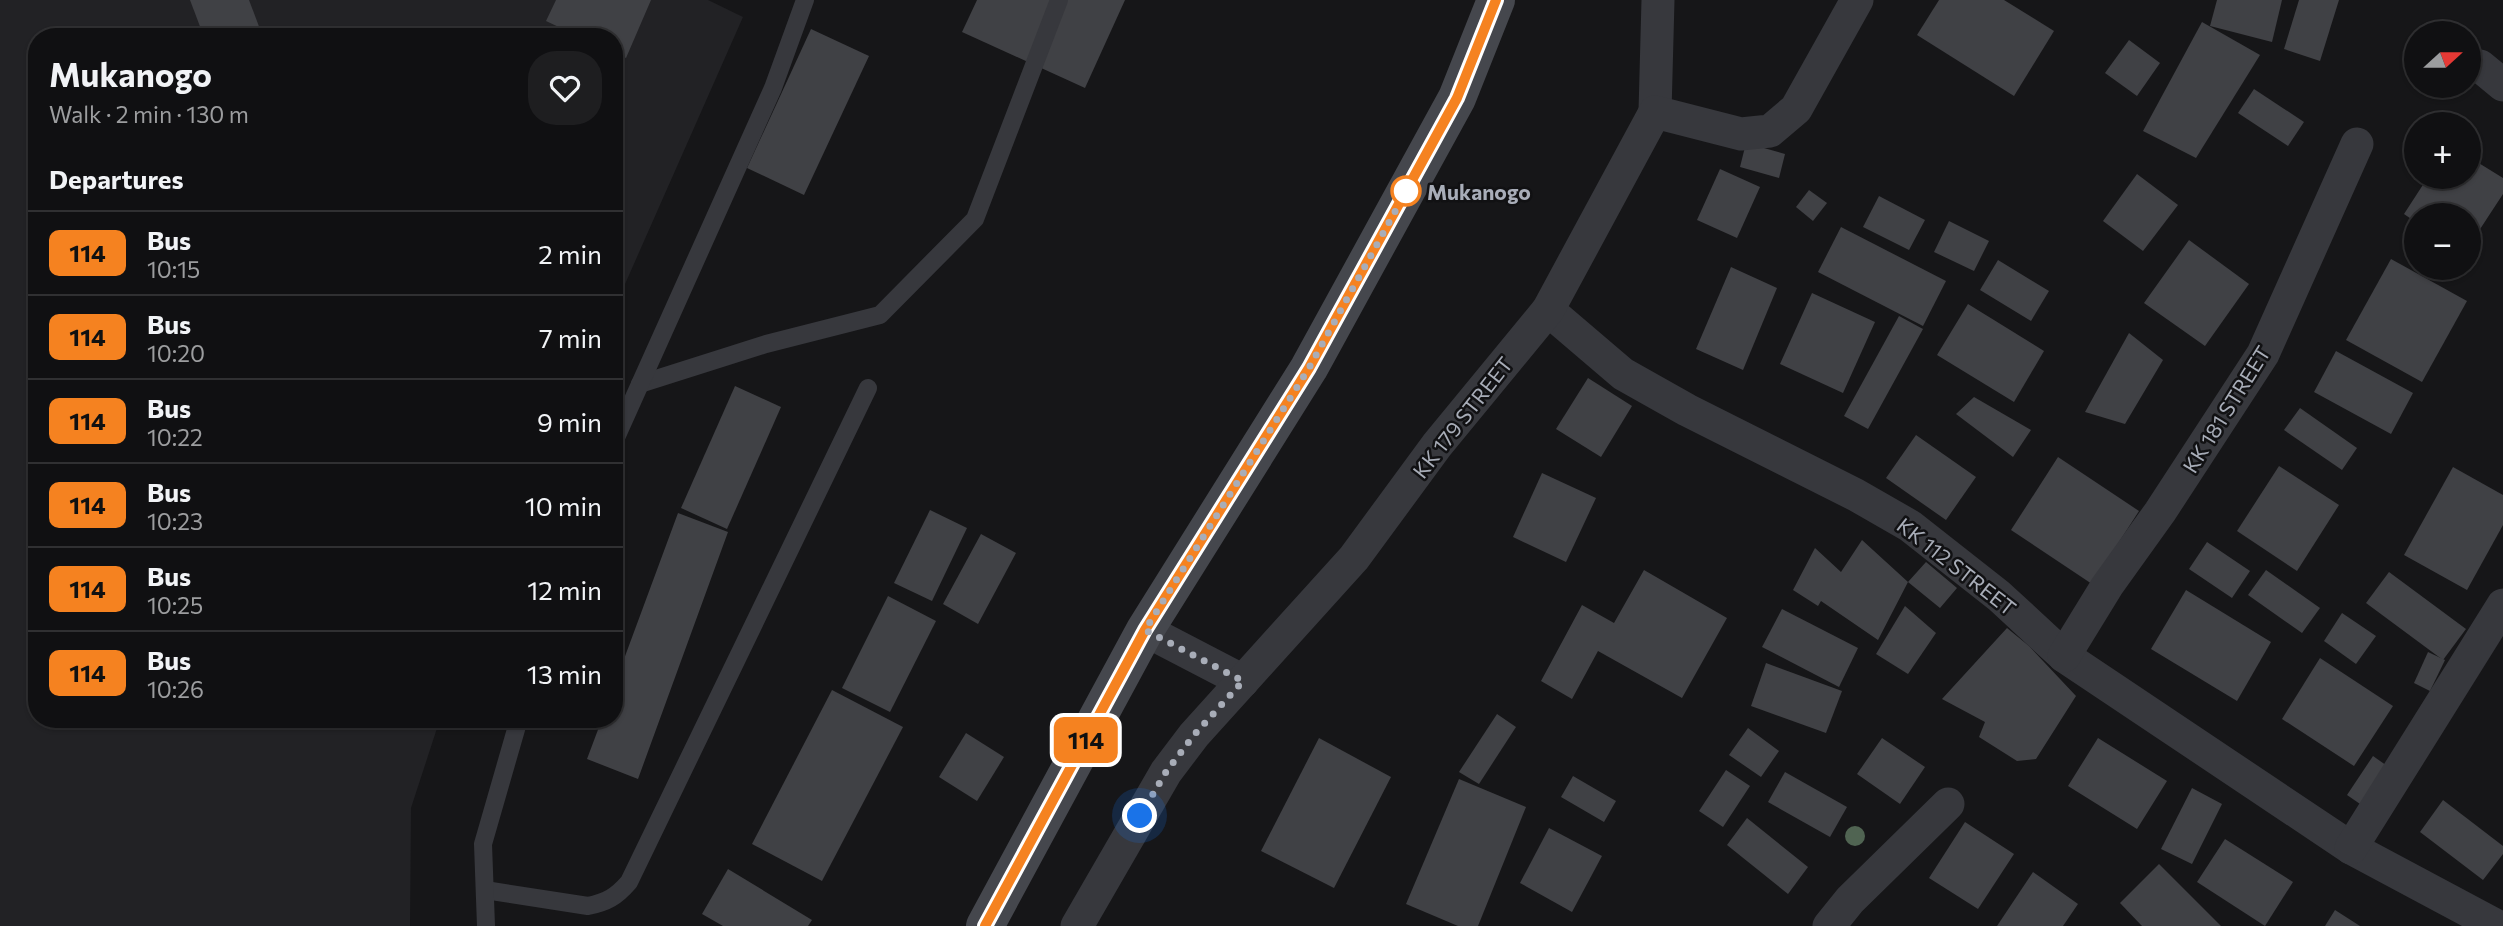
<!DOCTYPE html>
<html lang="en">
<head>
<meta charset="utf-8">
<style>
  body { margin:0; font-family:Commissioner,sans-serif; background:#1e1e20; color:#f1f3f6; height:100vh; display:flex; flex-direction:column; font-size:26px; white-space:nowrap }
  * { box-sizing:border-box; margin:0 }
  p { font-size:23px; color:#9c9d9f }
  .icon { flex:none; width:38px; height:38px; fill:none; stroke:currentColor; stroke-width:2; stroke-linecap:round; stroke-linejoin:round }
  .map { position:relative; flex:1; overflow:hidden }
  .panel { position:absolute; left:28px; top:28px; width:595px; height:700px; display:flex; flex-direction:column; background:#101012; border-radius:28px; box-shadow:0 2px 5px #0004,0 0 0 2px #303032 }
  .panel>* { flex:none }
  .badge { padding:0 14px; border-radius:10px; font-size:24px; line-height:46px }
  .needle { width:46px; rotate:69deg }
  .buttons { position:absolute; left:2404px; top:21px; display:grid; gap:14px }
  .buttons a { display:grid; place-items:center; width:77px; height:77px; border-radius:50%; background:#101012; box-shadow:0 2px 5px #0004,0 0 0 2px #303032; font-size:35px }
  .you { position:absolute; width:35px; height:35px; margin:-18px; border:5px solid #fff; border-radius:50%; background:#1a73e8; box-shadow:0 0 0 10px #1a73e833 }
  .map>.badge { position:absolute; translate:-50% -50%; box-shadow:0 0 0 4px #fff }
  h2 { padding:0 21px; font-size:26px; line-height:63px }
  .round { display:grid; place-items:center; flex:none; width:74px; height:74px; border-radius:28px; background:#1e1e20 }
  .head { display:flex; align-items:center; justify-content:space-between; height:119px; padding:0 21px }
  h1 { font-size:33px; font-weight:700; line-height:52px }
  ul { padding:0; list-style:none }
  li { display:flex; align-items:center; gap:21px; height:84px; padding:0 21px; border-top:2px solid #303032 }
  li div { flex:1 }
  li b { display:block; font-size:26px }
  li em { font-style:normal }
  li .badge { min-width:77px; font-weight:700; text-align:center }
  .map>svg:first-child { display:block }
</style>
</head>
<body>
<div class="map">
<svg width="2503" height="926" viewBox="0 0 2503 926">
  <rect width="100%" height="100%" fill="#161618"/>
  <polygon fill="#222225" points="0,0 708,0 743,17 614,309 614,37 37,37 37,719 440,719 411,808 410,926 0,926"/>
  <g fill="#404145">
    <polygon points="190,0 249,0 263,37 204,37"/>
    <polygon points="556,0 651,0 626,58 614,52 614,37 580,37 546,21"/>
    <polygon points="977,0 1125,0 1085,88 962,32"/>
    <polygon points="1939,0 2004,0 2054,31 2014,96 1917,35"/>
    <polygon points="2217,0 2282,0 2272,42 2210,26"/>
    <polygon points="2299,0 2339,0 2320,61 2284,49"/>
    <polygon points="2202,22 2260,55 2196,158 2143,131"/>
    <polygon points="811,29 869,56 804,195 747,168"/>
    <polygon points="2129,40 2160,63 2137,96 2105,73"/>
    <polygon points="2254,89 2304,122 2288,146 2238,113"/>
    <polygon points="1746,143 1785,154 1779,178 1740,167"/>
    <polygon points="2469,157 2503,178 2503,194 2469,246 2469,215 2417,215 2417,223 2404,214 2428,177 2469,177"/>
    <polygon points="1720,169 1760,187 1737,238 1697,220"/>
    <polygon points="2137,174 2178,205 2143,251 2103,221"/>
    <polygon points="1809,190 1827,203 1813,221 1796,207"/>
    <polygon points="1879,196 1925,220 1909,250 1863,227"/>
    <polygon points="1949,221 1989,241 1974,271 1934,252"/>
    <polygon points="1841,227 1946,281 1923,326 1818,272"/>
    <polygon points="2189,240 2249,284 2205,346 2144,303"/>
    <polygon points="2391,259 2467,301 2422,382 2346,340"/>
    <polygon points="1998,260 2049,291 2031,321 1980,290"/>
    <polygon points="1731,267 1777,288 1743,370 1696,349"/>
    <polygon points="1812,293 1875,322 1843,393 1780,364"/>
    <polygon points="1968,304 2044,351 2014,402 1937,355"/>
    <polygon points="1899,316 1923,329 1868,429 1844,416"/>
    <polygon points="2129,333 2163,360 2125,424 2085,412"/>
    <polygon points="2336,351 2413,393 2391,434 2314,392"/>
    <polygon points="1588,378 1632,406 1601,457 1556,429"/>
    <polygon points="735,386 781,407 727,529 681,508"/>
    <polygon points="1974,397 2031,430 2013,457 1956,414"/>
    <polygon points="2300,408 2357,448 2342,470 2284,430"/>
    <polygon points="1916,435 1976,477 1946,520 1886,478"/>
    <polygon points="2058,457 2139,511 2092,584 2011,530"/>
    <polygon points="2279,466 2339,505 2297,571 2237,531"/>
    <polygon points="2453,467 2503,495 2503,525 2467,590 2404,555"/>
    <polygon points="1542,473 1596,498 1566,562 1513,537"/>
    <polygon points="930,510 967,528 932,601 894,583"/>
    <polygon points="678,513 728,532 638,779 587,759 602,719 614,719 614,686"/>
    <polygon points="981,534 1016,553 978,624 943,604"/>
    <polygon points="1862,540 1908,582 1926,562 1957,588 1940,608 1908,582 1878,640 1821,601 1818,606 1793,590 1815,548 1841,572"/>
    <polygon points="2207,542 2250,571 2232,598 2189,569"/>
    <polygon points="1644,570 1727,618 1682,698 1598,651 1572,699 1541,681 1582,605 1614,623"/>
    <polygon points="2266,570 2320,608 2302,633 2248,595"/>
    <polygon points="2389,572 2466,629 2443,660 2366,603"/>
    <polygon points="2186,590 2271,642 2237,701 2151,649"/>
    <polygon points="888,596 936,621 890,712 842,688"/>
    <polygon points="1905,606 1936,633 1908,674 1876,654"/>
    <polygon points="1782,609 1858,648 1839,687 1762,647"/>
    <polygon points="2342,613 2376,636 2356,664 2324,641"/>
    <polygon points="2007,628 2029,646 2076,696 2036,759 2017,761 1979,737 1985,722 1942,699"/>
    <polygon points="2428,652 2445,660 2430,691 2414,683"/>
    <polygon points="2320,658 2393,706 2354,766 2282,719"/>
    <polygon points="1766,663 1842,691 1826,733 1751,706"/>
    <polygon points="832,690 903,727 822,881 752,844"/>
    <polygon points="1497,714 1516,727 1479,784 1459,772"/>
    <polygon points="1748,728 1779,751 1761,777 1729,755"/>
    <polygon points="966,733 1004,757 977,801 939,777"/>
    <polygon points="1319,738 1391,777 1334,888 1261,851"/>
    <polygon points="1882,738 1925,767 1900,804 1857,774"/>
    <polygon points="2098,738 2167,781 2137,829 2068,786"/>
    <polygon points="2373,756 2390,768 2363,806 2347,795"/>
    <polygon points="1726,770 1750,786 1723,827 1699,811"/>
    <polygon points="1785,772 1847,807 1830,837 1768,802"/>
    <polygon points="1573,776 1616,801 1604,822 1561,797"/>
    <polygon points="1459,779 1526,807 1478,926 1458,926 1406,904"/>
    <polygon points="2192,788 2222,804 2192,864 2161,849"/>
    <polygon points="2443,800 2503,846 2503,854 2483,880 2420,832"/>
    <polygon points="1747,818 1808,867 1788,894 1727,845"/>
    <polygon points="1965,822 2014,854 1978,909 1929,878"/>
    <polygon points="1549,828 1602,856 1572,912 1520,883"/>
    <polygon points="2225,839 2293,882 2265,926 2197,882"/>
    <polygon points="2159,864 2221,926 2142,926 2120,903"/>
    <polygon points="728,869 812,920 808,926 723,926 702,914"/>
    <polygon points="2033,872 2078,904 2063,926 1997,926"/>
    <polygon points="2335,910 2360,926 2325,926"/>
  </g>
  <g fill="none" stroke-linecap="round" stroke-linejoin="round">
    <g stroke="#37383d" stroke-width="18">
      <polyline points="640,384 766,344 880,315 975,219 1059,0"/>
      <polyline points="614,442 773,88 805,0"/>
      <path d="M485 890 588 906C607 902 616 897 629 882L868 388"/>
      <polyline points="486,926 483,844 519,719"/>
    </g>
    <g stroke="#37383d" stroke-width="33">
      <polyline points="2480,66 2503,85"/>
      <polyline points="1655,112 1658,0"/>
      <polyline points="1548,310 1623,374 1687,410 1856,495 1910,526 1999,596 2064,656 2351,848 2497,926"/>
      <polyline points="1145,630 1243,681"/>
      <polyline points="2064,656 2107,586 2160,512 2263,354 2357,144"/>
      <polyline points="2351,848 2503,605"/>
      <polyline points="1077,926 1166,772 1194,735 1354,558 1437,445 1548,310 1655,112 1741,134 1770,131 1796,109 1857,0"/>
      <polyline points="1829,926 1850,900 1948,804"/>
    </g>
    <polyline stroke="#45474d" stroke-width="38" points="985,926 1145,630 1309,368 1457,98 1496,0"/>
  </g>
  <circle fill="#506452" cx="1855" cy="836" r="10"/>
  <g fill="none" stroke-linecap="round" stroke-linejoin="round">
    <defs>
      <polyline id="line" points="985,926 1145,630 1309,368 1457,98 1496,0"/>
    </defs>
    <use href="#line" stroke="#fff" stroke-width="16"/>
    <use href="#line" stroke="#f58220" stroke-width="10"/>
    <polyline stroke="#a8adb8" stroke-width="7" stroke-dasharray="0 12.6" points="1140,816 1166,772 1194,735 1243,681 1145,630 1309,368 1408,188 1406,191"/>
  </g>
  <circle fill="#fff" stroke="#f58220" stroke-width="3.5" cx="1406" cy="191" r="14"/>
  <g text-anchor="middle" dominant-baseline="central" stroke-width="5" stroke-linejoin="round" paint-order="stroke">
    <g font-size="21" font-weight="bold" fill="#a8adb8" stroke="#111113" text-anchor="start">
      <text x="1427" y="191">Mukanogo</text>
    </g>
    <g font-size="21" fill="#a8adb8" stroke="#111113">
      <text transform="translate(2226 409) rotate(-58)">KK 181 STREET</text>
      <text transform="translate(1462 417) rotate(-52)">KK 179 STREET</text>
      <text transform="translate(1957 566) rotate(38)">KK 112 STREET</text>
    </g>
  </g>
</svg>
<div class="buttons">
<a><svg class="needle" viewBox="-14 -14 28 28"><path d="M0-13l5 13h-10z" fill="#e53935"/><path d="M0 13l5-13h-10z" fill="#9c9d9f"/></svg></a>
<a>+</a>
<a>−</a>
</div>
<div class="you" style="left:1140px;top:816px"></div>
<b class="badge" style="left:1086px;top:740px;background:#f58220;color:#111">114</b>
<section class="panel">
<div class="head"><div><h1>Mukanogo</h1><p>Walk · 2 min · 130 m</p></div><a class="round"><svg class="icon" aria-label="heart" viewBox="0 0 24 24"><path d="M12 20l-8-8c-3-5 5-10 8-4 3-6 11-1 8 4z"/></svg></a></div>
<h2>Departures</h2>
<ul>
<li><span class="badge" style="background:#f58220;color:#111">114</span><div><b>Bus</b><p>10:15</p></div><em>2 min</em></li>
<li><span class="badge" style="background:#f58220;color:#111">114</span><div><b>Bus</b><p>10:20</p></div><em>7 min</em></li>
<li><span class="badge" style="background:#f58220;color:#111">114</span><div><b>Bus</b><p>10:22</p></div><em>9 min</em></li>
<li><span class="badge" style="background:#f58220;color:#111">114</span><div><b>Bus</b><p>10:23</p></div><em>10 min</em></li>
<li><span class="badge" style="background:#f58220;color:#111">114</span><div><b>Bus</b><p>10:25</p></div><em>12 min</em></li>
<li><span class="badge" style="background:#f58220;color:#111">114</span><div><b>Bus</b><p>10:26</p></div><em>13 min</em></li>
</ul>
</section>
</div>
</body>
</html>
